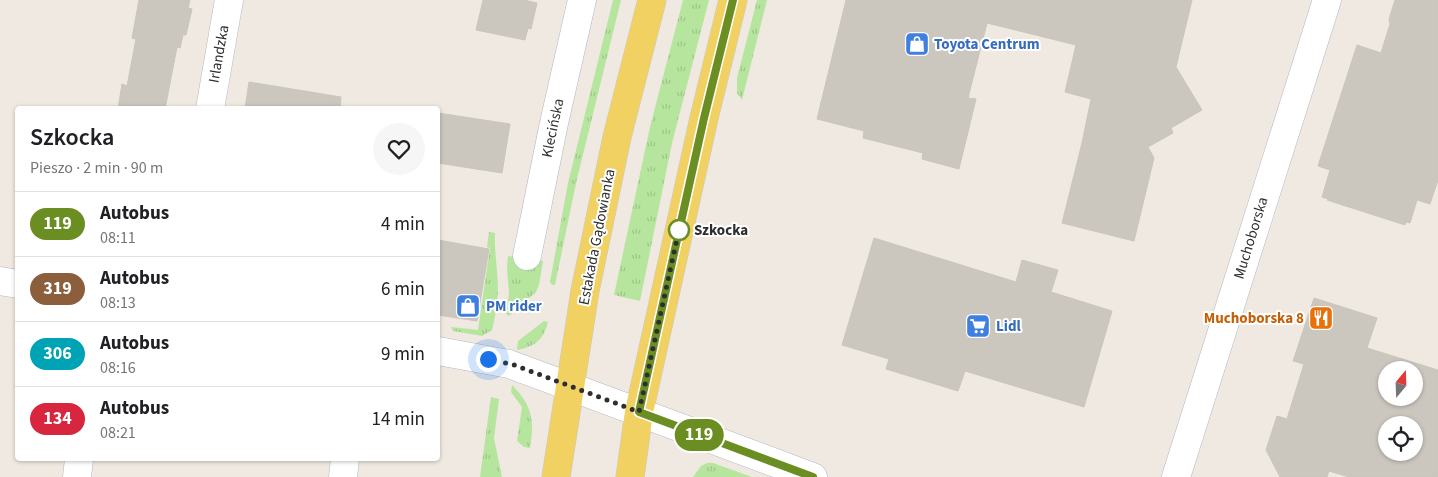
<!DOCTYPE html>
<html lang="pl">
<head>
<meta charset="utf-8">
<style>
  body { margin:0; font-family:"Source Sans 3",sans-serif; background:#f6f6f6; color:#202124; height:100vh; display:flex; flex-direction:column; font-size:19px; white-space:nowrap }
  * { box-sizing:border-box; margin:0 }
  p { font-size:16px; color:#757577 }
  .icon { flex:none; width:28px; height:28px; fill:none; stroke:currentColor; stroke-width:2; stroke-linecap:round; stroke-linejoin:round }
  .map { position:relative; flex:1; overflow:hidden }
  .panel { position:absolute; left:15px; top:106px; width:425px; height:355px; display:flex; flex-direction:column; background:#fff; border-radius:5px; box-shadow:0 1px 4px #0004 }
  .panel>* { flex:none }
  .badge { padding:0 10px; border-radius:16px; font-size:18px; line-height:32px }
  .needle { width:32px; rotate:19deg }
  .fabs { position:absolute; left:1378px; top:361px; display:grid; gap:10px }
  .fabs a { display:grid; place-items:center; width:45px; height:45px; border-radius:50%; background:#fff; box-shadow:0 1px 4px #0004; font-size:25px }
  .you { position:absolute; width:25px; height:25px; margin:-12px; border:4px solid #fff; border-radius:50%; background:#1a73e8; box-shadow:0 0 0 8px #1a73e833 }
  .map>.badge { position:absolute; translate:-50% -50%; box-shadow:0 0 0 2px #fff }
  .round { display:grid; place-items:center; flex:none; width:52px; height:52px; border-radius:26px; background:#f6f6f6 }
  .headline { display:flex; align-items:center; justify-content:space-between; height:85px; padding:0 15px }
  h1 { font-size:24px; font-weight:600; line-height:38px }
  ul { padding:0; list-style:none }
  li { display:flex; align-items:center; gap:15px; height:65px; padding:0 15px; border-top:1px solid #e0e0e0 }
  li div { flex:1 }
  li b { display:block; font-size:19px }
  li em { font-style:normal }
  li .badge { min-width:55px; font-weight:700; text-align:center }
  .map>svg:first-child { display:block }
</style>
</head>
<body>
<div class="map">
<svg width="1438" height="477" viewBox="0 0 1438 477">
  <defs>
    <pattern id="grass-tufts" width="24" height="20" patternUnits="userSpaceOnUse" patternTransform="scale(1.25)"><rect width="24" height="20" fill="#b6e59e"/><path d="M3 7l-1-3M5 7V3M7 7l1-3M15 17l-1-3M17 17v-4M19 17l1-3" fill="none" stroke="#9dc588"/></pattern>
  </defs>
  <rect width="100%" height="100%" fill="#efe9e1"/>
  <g fill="url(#grass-tufts)">
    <polygon points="613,0 621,0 576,183 555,285 552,285 550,282 568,183"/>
    <polygon points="683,0 709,0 672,143 640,301 614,295 650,127"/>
    <polygon points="757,0 767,0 742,100 737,93 737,78"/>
    <path d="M489 232 495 233C494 252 498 271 498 291 498 304 495 317 492 330L482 336 453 331 451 327 478 330 490 248 487 247Z"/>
    <polygon points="508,256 543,261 539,285 536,292 509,316 506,314 509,293 507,268"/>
    <path d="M544 321 548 322C543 340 536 346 517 350L518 341Z"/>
    <path d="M512 385C532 405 535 421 530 448L524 447 517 441 522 407 511 392Z"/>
    <polygon points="491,397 499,399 494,438 502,477 480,477"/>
    <polygon points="707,463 713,463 752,477 693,477 701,466"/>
  </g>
  <g fill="#cbc7bf" stroke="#cbc5ba" fill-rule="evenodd">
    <polygon points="139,0 190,0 188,8 192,9 186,35 183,35 180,48 177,47 165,109 118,109 122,84 127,86 136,39 132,38"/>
    <polygon points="483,0 524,0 537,3 531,29 528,28 525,40 476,30"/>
    <polygon points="846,0 1192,0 1176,67 1202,110 1171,128 1173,133 1148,147 1154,158 1134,241 1062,223 1082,143 1091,99 1065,92 1076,45 987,23 968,98 976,99 959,169 922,159 923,153 863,138 864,131 817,119"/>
    <polygon points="1395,0 1438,0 1438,180 1430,204 1417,200 1410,223 1406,222 1405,225 1327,200 1328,199 1322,197 1330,170 1318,166 1357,45 1381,53 1390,24 1389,19"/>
    <polygon points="249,82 341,97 340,109 245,109"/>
    <polygon points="438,113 510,124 502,173 438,163"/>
    <polygon points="874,238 1016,282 1022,260 1058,270 1051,292 1112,311 1084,407 965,371 958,391 886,369 889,359 842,345"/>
    <polygon points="438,240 489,249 477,321 438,315"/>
    <path d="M1314 298 1377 318 1367 348 1438 370V477H1349L1329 471 1327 477H1280L1266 450 1277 416 1287 419 1304 364 1293 361ZM1386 370H1414V398H1386ZM1386 425H1414V452H1386Z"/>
  </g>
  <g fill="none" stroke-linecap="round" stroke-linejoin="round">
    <defs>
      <g id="minor">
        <polyline points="210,109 229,0"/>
        <polyline points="527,256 554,123 582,0"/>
        <polyline points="0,281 18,284"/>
        <polyline points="438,351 509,364 813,477"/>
        <polyline points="77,477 79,459"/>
        <polyline points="343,477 345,459"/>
        <polyline points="1176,477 1327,0"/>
      </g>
      <g id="major">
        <polyline points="556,477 585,291 617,137 652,0"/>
        <polyline points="630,477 639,412 704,118 733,0"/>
      </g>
    </defs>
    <use href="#minor" stroke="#b4b7c1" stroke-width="29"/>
    <use href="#major" stroke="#c9c9c9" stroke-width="29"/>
    <use href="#minor" stroke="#fff" stroke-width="28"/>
    <use href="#major" stroke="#f2d163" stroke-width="28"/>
  </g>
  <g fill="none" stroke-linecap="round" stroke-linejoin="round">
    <defs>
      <polyline id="line" points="733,0 704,118 639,412 813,477"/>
    </defs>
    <use href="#line" stroke="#fff" stroke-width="11"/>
    <use href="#line" stroke="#6b8e23" stroke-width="8"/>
    <polyline stroke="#2e2e2e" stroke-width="5" stroke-dasharray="0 9" points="488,359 514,365 639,412 679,230"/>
  </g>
  <defs>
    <symbol id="shop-square" viewBox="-11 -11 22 22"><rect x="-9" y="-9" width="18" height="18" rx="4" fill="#3f7fe0" stroke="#fff"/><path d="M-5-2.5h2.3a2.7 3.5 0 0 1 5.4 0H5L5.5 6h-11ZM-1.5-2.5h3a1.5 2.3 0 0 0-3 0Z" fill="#fff"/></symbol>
    <symbol id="restaurant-square" viewBox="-11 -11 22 22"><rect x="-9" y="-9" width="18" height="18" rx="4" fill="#e8710a" stroke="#fff"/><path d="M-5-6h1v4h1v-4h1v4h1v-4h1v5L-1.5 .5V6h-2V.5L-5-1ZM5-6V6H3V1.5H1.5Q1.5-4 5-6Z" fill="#fff"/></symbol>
    <symbol id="supermarket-square" viewBox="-11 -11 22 22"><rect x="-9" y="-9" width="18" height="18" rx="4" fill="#3f7fe0" stroke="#fff"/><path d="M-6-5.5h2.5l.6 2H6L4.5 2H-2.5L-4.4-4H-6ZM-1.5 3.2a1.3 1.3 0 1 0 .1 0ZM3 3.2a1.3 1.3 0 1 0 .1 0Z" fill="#fff"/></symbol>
  </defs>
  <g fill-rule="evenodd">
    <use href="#shop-square" x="903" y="30" width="28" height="28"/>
    <use href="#shop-square" x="454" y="292" width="28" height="28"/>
    <use href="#restaurant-square" x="1307" y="304" width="28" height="28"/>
    <use href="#supermarket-square" x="964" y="312" width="28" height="28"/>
  </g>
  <circle fill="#fff" stroke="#6b8e23" stroke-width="2.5" cx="679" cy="230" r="10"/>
  <g text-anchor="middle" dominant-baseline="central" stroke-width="4" stroke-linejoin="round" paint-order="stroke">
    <g font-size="15" font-weight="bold" fill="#366cbe" stroke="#fff" text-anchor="start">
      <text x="934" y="44">Toyota Centrum</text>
      <text x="486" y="306">PM rider</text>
      <text x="996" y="326">Lidl</text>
    </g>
    <g font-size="15" fill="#2e2e2e" stroke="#fff">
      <text transform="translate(219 54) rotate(-80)">Irlandzka</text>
      <text transform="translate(553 128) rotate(-78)">Klecińska</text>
      <text transform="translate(597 237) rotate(-79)">Estakada Gądowianka</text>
      <text transform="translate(1251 238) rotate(-73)">Muchoborska</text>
    </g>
    <g font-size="15" font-weight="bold" fill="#2e2e2e" stroke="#fff" text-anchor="start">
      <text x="694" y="230">Szkocka</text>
    </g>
    <g font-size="15" font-weight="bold" fill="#c56008" stroke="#fff" text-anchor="end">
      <text x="1304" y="318">Muchoborska 8</text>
    </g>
  </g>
</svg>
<div class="fabs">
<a><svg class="needle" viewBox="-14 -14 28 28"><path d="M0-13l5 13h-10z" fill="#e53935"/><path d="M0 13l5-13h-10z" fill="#757577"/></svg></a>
<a><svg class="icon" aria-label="locate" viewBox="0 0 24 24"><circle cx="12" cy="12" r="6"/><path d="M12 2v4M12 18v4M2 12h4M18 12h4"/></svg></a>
</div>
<div class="you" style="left:488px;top:359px"></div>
<b class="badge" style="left:699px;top:435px;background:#6b8e23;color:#fff">119</b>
<section class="panel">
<div class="headline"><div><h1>Szkocka</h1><p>Pieszo · 2 min · 90 m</p></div><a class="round"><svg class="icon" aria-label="heart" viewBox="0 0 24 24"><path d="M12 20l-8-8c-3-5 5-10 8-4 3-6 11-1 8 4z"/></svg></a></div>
<ul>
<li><span class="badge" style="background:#6b8e23;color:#fff">119</span><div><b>Autobus</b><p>08:11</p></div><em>4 min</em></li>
<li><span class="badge" style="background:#8b5e3c;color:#fff">319</span><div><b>Autobus</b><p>08:13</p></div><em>6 min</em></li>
<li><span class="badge" style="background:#00a3b4;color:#fff">306</span><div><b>Autobus</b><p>08:16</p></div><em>9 min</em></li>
<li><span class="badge" style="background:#d7263d;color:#fff">134</span><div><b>Autobus</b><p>08:21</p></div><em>14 min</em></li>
</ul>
</section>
</div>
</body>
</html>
